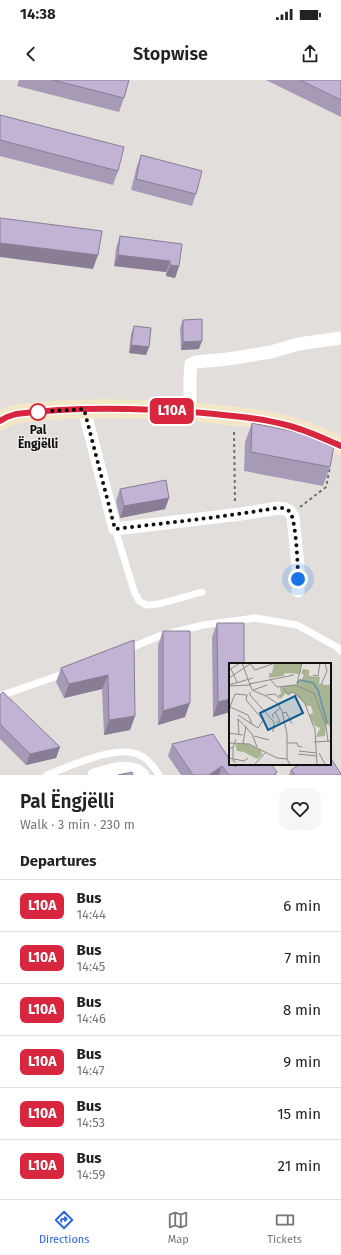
<!DOCTYPE html>
<html lang="en">
<head>
<meta charset="utf-8">
<style>
  body { margin:0; font-family:"Fira Sans",sans-serif; background:#f6f6f6; color:#222; height:100vh; display:flex; flex-direction:column; font-size:15px; white-space:nowrap }
  * { box-sizing:border-box; margin:0 }
  p { font-size:13px; color:#767676 }
  .icon { flex:none; width:22px; height:22px; fill:none; stroke:currentColor; stroke-width:2; stroke-linecap:round; stroke-linejoin:round }
  .map { position:relative; height:695px; overflow:hidden }
  .drawer { display:flex; flex-direction:column; background:#fff; flex:1 }
  .drawer>* { flex:none }
  .badge { padding:0 8px; border-radius:6px; font-size:14px; line-height:26px }
  .you { position:absolute; width:20px; height:20px; margin:-10px; border:3px solid #fff; border-radius:50%; background:#1a73e8; box-shadow:0 0 0 6px #1a73e833 }
  .map>.badge { position:absolute; translate:-50% -50%; box-shadow:0 0 0 2px #fff }
  h2 { padding:0 20px; font-size:15px; line-height:36px }
  .round { display:grid; place-items:center; flex:none; width:42px; height:42px; border-radius:12px; background:#f6f6f6 }
  .overview { display:flex; align-items:center; justify-content:space-between; height:68px; padding:0 20px }
  h1 { font-size:19px; font-weight:600; line-height:30px }
  ul { padding:0; list-style:none }
  li { display:flex; align-items:center; gap:12px; height:52px; padding:0 20px; border-top:1px solid #e0e0e0 }
  li div { flex:1 }
  li b { display:block; font-size:15px }
  li em { font-style:normal }
  li .badge { min-width:44px; font-weight:700; text-align:center }
  .status { display:flex; justify-content:space-between; align-items:center; height:28px; padding:0 20px; background:#fff; direction:ltr }
  .status svg { height:11px; fill:currentColor }
  header { display:flex; justify-content:space-between; align-items:center; height:52px; padding:0 20px; background:#fff; font-size:18px; font-weight:600 }
  .tab-bar { display:flex; justify-content:space-around; align-items:center; height:56px; border-top:1px solid #e0e0e0; background:#fff; font-size:11px; color:#767676 }
  .tab-bar a { display:grid; justify-items:center; gap:2px }
  .tab-bar .current { color:#2563eb }
  .map>svg:first-child { display:block }
</style>
</head>
<body>
<div class="status"><b>14:38</b><svg viewBox="0 0 49 12"><path d="M0 12V9h3v3zM5 12V6h3v6zM10 12V3h3v9zM15 12V0h3v12zM26 1h20v11H26zM47 4h2v5h-2z"/></svg></div>
<header><svg class="icon" aria-label="back" viewBox="0 0 24 24"><path d="M15 5l-7 7 7 7"/></svg>Stopwise<svg class="icon" aria-label="share" viewBox="0 0 24 24"><path d="M12 15V3M7 8l5-5 5 5M5 13v7h14v-7"/></svg></header>
<div class="map">
<svg width="341" height="695" viewBox="0 0 341 695">
  <rect width="100%" height="100%" fill="#e1dedc"/>
  <g fill="none" stroke-linecap="round" stroke-linejoin="round">
    <g stroke="#716f6e" stroke-width="2" stroke-dasharray="3 3" stroke-linecap="butt">
      <polyline points="234,352 235,422"/>
      <polyline points="300,427 326,407 330,387"/>
    </g>
    <g stroke="#fff" stroke-width="7">
      <polyline points="115,449 134,511 139,521 146,525 159,524 202,512"/>
      <polyline points="126,570 159,556 203,545 255,538 297,545 337,567 341,571"/>
      <polyline points="0,616 66,593"/>
      <path d="M47 695C68 687 115 665 137 674 146 677 154 687 159 695"/>
    </g>
    <g stroke="#fff" stroke-width="13">
      <polyline points="84,329 115,449 241,434 278,428 285,429 290,432 293,437 298,486 298,511"/>
      <polyline points="190,332 190,297 191,284 196,282 228,279 271,272 298,264 341,258"/>
      <path d="M94 695C106 692 122 685 135 690 138 690 141 693 143 695"/>
    </g>
    <path stroke="#f4e7c8" stroke-width="19" d="M0 341 7 337 16 334C78 326 141 328 204 333 233 336 262 338 290 346 308 351 325 359 341 366"/>
  </g>
  <g fill="#a79ab7">
    <polygon points="19,0 129,0 124,18 119,32 17,6"/>
    <polygon points="266,0 341,0 341,37"/>
    <polygon points="0,35 118,91 113,105 0,76"/>
    <polygon points="141,75 196,114 192,126 131,110 137,86"/>
    <polygon points="120,156 179,186 175,198 166,196 166,192 114,186 116,168"/>
    <polygon points="183,240 199,269 181,270 180,248"/>
    <polygon points="134,246 149,267 146,275 129,273 131,254"/>
    <polygon points="252,343 330,387 323,406 244,391 245,362"/>
    <polygon points="120,409 169,418 165,429 120,438 116,421"/>
    <polygon points="217,543 230,632 213,637 212,557"/>
    <polygon points="163,551 185,637 158,645 158,565"/>
    <polygon points="134,560 135,636 130,650 104,655 102,609 64,618 56,602 61,588"/>
    <polygon points="0,615 60,667 56,678 26,685 0,659"/>
    <polygon points="172,664 235,687 277,692 276,695 181,695 168,676"/>
    <polygon points="291,690 341,695 289,695"/>
  </g>
  <g fill="#887d95">
    <polygon points="0,163 98,175 93,189 0,177"/>
    <polygon points="118,175 170,181 166,192 114,186"/>
    <polygon points="170,185 179,186 175,198 166,196"/>
    <polygon points="202,261 199,269 181,270 183,262"/>
    <polygon points="131,265 149,267 146,275 129,273"/>
    <polygon points="169,418 165,429 120,438 124,426"/>
    <polygon points="108,595 102,609 64,618 69,604"/>
    <polygon points="230,619 230,632 213,637 218,622"/>
    <polygon points="190,623 185,637 158,645 163,631"/>
    <polygon points="135,636 130,650 104,655 109,640"/>
    <polygon points="60,667 56,678 26,685 30,674"/>
    <polygon points="222,686 219,695 209,695"/>
  </g>
  <g fill="#c2b3d5" stroke="#887d95">
    <polygon points="53,0 129,0 124,18"/>
    <polygon points="300,0 341,0 341,20"/>
    <polygon points="0,35 124,67 118,91 0,60"/>
    <polygon points="141,75 202,91 196,114 136,99"/>
    <polygon points="0,138 102,151 98,175 0,163"/>
    <polygon points="120,156 182,164 179,186 170,185 170,181 118,175"/>
    <polygon points="202,239 202,261 183,262 183,240"/>
    <polygon points="134,246 151,248 149,267 131,265"/>
    <polygon points="252,343 335,360 330,387 251,372"/>
    <polygon points="166,400 169,418 124,426 120,409"/>
    <polygon points="217,543 244,543 244,584 230,584 230,619 218,622"/>
    <polygon points="163,551 190,551 190,623 163,631"/>
    <polygon points="134,560 135,636 109,640 108,595 69,604 61,588"/>
    <polygon points="3,612 60,667 30,674 0,644 0,615"/>
    <polygon points="213,654 230,680 230,684 233,684 235,687 240,684 271,684 277,692 274,695 229,695 222,686 209,695 193,695 172,664"/>
    <polygon points="330,677 341,694 341,695 295,695 291,690 300,684 330,684"/>
    <polygon points="132,692 133,695 118,695"/>
  </g>
  <g fill="none" stroke-linecap="round" stroke-linejoin="round">
    <defs>
      <path id="line" d="M0 341 7 337 16 334C78 326 141 328 204 333 233 336 262 338 290 346 308 351 325 359 341 366"/>
    </defs>
    <use href="#line" stroke="#fff" stroke-width="9"/>
    <use href="#line" stroke="#d7263d" stroke-width="6"/>
    <path stroke="#10100f" stroke-width="4" stroke-dasharray="0 7.2" d="M38 332 84 329 115 449C165 443 215 438 264 430 272 429 284 425 290 432 296 440 298 487 298 499"/>
  </g>
  <circle fill="#fff" stroke="#d7263d" stroke-width="2" cx="38" cy="332" r="8"/>
  <g text-anchor="middle" dominant-baseline="central" stroke-width="3" stroke-linejoin="round" paint-order="stroke">
    <g font-size="12" font-weight="bold" fill="#10100f" stroke="#eeece9">
      <text x="38" y="350">Pal<tspan x="38" dy="14">Ëngjëlli</tspan></text>
    </g>
  </g>
  <g transform="translate(229 583)">
    <rect width="102" height="102" fill="#e1dedc"/>
    <path d="M45 0H73L71 11 56 10 54 13 40 15V10H43ZM74 6 80 7V13L91 14 90 21 100 22 102 19V67L100 62H97L96 73 87 74 91 65 86 63 80 52 84 50 82 43H78L64 29 60 32 57 30 51 36 49 32 52 31 51 24 70 21 75 12 72 10ZM6 81H18L32 87 33 92 28 96 15 89 8 88Z" fill="#a9b492"/>
    <path fill="none" stroke="#6e9aa6" stroke-width="2" d="M68 21 71 17 84 20 89 27 98 60"/>
    <path fill="none" stroke="#8d8c8a" stroke-width="1" d="M13 0 23 27 37 33 49 41 53 48 58 71V96L61 102M21 0 26 7 46 0M2 6 8 19M0 7 11 0M84 12 89 13 91 0M0 15 21 1M41 16 48 24 66 22 85 30 97 63 99 78M68 20 73 0M20 21 65 12M0 22 24 15M92 22 98 8 96 0M0 23 21 22M55 25 59 32 63 29 70 33 76 41 86 67 88 102M24 27 38 22M21 29V32L45 59 44 69M18 32 6 31 1 44 19 52 23 61M37 32 46 31 50 35M46 49 51 58 47 60M54 50 57 49 63 61M9 52 29 65 34 57 17 37 18 32M45 55 43 52 51 45M9 56 23 71 28 84M9 56 10 71M0 70 14 72M25 73 40 77M85 79 102 78M0 80 20 81 48 95 58 96M58 80H68L69 83 73 84M14 81 17 63M4 84V98L7 99M0 86 4 84 7 76M70 88 87 90M90 90 96 101M69 91 87 93M0 95 15 98 19 95M25 102 37 89"/>
    <path fill="#0d5c8f" fill-opacity="0.15" stroke="#0d5c8f" stroke-width="2" d="M66 33 74 50 39 67 31 50Z"/>
    <rect width="102" height="102" fill="none" stroke="#10100f" stroke-width="2"/>
  </g>
</svg>
<div class="you" style="left:298px;top:499px"></div>
<b class="badge" style="left:172px;top:331px;background:#d7263d;color:#fff">L10A</b>
</div>
<section class="drawer">
<div class="overview"><div><h1>Pal Ëngjëlli</h1><p>Walk · 3 min · 230 m</p></div><a class="round"><svg class="icon" aria-label="heart" viewBox="0 0 24 24"><path d="M12 20l-8-8c-3-5 5-10 8-4 3-6 11-1 8 4z"/></svg></a></div>
<h2>Departures</h2>
<ul>
<li><span class="badge" style="background:#d7263d;color:#fff">L10A</span><div><b>Bus</b><p>14:44</p></div><em>6 min</em></li>
<li><span class="badge" style="background:#d7263d;color:#fff">L10A</span><div><b>Bus</b><p>14:45</p></div><em>7 min</em></li>
<li><span class="badge" style="background:#d7263d;color:#fff">L10A</span><div><b>Bus</b><p>14:46</p></div><em>8 min</em></li>
<li><span class="badge" style="background:#d7263d;color:#fff">L10A</span><div><b>Bus</b><p>14:47</p></div><em>9 min</em></li>
<li><span class="badge" style="background:#d7263d;color:#fff">L10A</span><div><b>Bus</b><p>14:53</p></div><em>15 min</em></li>
<li><span class="badge" style="background:#d7263d;color:#fff">L10A</span><div><b>Bus</b><p>14:59</p></div><em>21 min</em></li>
</ul>
</section>
<nav class="tab-bar">
<a class="current"><svg class="icon" aria-label="directions" viewBox="0 0 24 24"><path d="M12 3l9 9-9 9-9-9zM9 14v-3h6M13 9l2 2-2 2"/></svg>Directions</a>
<a><svg class="icon" aria-label="map" viewBox="0 0 24 24"><path d="M3 6l6-2 6 2 6-2v14l-6 2-6-2-6 2zM9 4v14M15 6v14"/></svg>Map</a>
<a><svg class="icon" aria-label="tickets" viewBox="0 0 24 24"><path d="M3 7h18v10H3zM15 7v10"/></svg>Tickets</a>
</nav>
</body>
</html>
